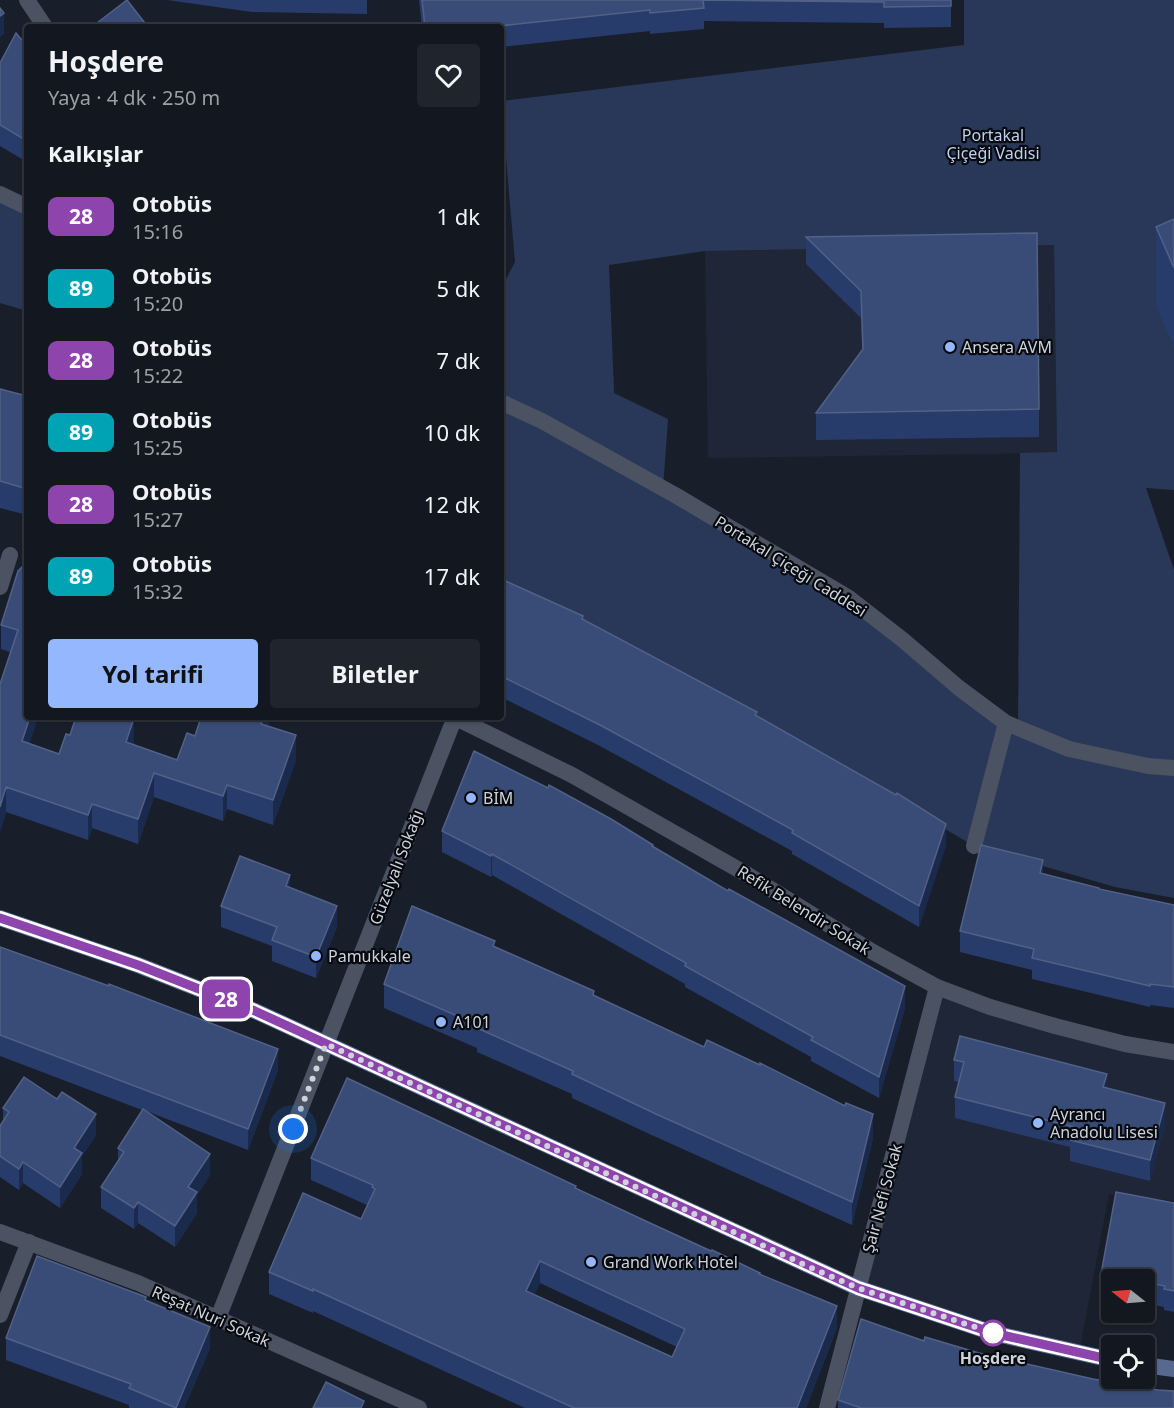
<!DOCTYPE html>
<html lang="tr">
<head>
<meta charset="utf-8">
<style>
  body { margin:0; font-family:"Noto Sans",sans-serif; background:#1f242d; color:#f1f3f6; height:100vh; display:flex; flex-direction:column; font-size:22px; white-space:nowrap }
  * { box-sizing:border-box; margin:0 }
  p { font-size:20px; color:#9c9fa5 }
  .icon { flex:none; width:33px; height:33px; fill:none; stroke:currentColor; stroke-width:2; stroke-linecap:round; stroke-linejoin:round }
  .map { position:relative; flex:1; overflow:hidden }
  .sheet { position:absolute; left:24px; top:24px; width:480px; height:696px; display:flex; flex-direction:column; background:#121720; border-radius:6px; box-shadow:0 2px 4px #0004,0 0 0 2px #31363e }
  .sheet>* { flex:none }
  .badge { padding:0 12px; border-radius:9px; font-size:21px; line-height:39px }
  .needle { width:39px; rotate:287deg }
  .fabs { position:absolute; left:1101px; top:1269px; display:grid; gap:12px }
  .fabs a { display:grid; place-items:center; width:54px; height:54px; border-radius:6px; background:#121720; box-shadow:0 2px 4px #0004,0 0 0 2px #31363e; font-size:30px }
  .you { position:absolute; width:30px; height:30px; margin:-15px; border:4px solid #fff; border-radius:50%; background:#1a73e8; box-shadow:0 0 0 9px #1a73e833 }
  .map>.badge { position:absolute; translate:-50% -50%; box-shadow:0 0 0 3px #fff }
  h2 { padding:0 24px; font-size:22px; line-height:54px }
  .round { display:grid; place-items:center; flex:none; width:63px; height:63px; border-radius:6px; background:#1f242d }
  .summary { display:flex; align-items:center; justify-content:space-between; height:102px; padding:0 24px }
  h1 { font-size:28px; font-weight:700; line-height:45px }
  .button { display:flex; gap:12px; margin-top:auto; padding:12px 24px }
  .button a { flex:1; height:69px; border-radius:6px; background:#94b7fd; color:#111; font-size:24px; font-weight:700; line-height:69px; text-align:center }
  .button a+a { background:#1f242d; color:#f1f3f6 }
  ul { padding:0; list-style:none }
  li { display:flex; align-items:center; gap:18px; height:72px; padding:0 24px }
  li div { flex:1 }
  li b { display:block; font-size:22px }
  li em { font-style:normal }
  li .badge { min-width:66px; font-weight:700; text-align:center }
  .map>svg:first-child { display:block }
</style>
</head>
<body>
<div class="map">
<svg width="1174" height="1408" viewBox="0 0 1174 1408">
  <rect width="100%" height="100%" fill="#181f2b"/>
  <g fill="#1f2638">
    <polygon points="1054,245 1057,453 708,458 705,251"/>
    <polygon points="937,987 1174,1052 1174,1201 1109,1194 1079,1353 858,1288"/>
  </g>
  <g fill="#293858" fill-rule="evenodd">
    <path d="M964 0H1174V490L1146 488 1174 570V898L1115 887 974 846 896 800 501 584V289L515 262 501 101 964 45ZM1054 245 1057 452 1020 453 1018 729 849 598 663 489 668 419 614 393 609 265 705 251Z"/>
    <polygon points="0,194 27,207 27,311 0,303"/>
  </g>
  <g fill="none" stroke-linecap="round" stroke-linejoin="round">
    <g stroke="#4b5261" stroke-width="16">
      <polyline points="27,0 45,27"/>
      <polyline points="0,194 27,207"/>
      <polyline points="501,402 542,421 675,495 849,598 903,640 959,688 1006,723 1069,749 1148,766 1174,768"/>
      <polyline points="0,587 10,555"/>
      <polyline points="454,717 572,775 748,875 873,952 937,987 990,1007 1055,1026 1125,1044 1174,1052"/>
      <polyline points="974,846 1006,723"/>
      <polyline points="0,1232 138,1283 419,1408"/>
      <polyline points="0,1315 29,1242"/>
      <polyline points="218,1318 455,717"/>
      <polyline points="827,1408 937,987"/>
    </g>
    <g stroke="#58698f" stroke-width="16">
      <polyline points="0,918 138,965 255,1011 858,1288 993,1333 1112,1360"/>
      <polyline points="1144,1365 1174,1369"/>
    </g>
  </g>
  <g fill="#283c6b" fill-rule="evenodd">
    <polygon points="167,0 367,0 367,14 252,12"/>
    <polygon points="419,0 951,0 951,27 884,28 884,23 704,21 704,29 650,34 650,31 501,47 501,27 422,27"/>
    <polygon points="27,46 27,162 0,146 0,63"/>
    <polygon points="1174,219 1174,347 1156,306 1156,227"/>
    <polygon points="806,237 1039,409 1039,437 816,440 816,413 862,351 861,318 806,264"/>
    <polygon points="0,389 27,396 27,515 0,508"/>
    <polygon points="18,571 38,717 29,744 59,754 70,735 134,743 133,745 177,760 195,736 269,717 268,726 296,760 273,825 227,809 223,821 154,797 138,844 92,828 88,840 6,812 0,832 10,652 1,649 1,625"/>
    <polygon points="501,579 583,619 757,716 946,845 919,927 792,854 792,851 600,746 501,697"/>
    <polygon points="442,831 653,847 905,1008 879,1098 811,1061 811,1057 685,987 685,984 492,875 491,877 442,852"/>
    <polygon points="1043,874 1099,889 1174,905 1174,1008 1150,1005 1150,1007 1032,979 1032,970 960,952 960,931"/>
    <polygon points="290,888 337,927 316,978 272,961 272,946 221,927 221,906"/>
    <polygon points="0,947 278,1070 248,1150 146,1111 210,1175 197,1195 197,1213 175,1247 138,1223 134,1229 101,1208 101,1187 118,1162 118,1148 142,1110 0,1056"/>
    <polygon points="495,947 594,996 873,1138 852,1225 656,1137 572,1098 572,1094 477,1052 477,1048 384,1008 384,984"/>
    <polygon points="954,1060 1107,1088 1165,1124 1150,1181 1070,1161 1070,1147 955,1118 955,1097 959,1082 954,1081"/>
    <polygon points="3,1108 96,1135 82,1156 82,1174 60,1208 23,1183 19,1190 0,1177 0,1126 3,1121"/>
    <path d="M311 1158 576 1188 760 1274 837 1328 806 1408H525L313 1311V1313L269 1294V1272L361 1219 367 1205 311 1180ZM540 1283 677 1347 672 1357 534 1295Z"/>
    <polygon points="1174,1203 1174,1312 1164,1310 1164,1307 1144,1303 1144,1280 1112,1280 1112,1297 1101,1295 1101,1274"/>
    <polygon points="146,1300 210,1348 184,1408 129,1408 129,1405 6,1360 6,1338"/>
    <polygon points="924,1341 1093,1379 1158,1390 1174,1408 838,1408 838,1400"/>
  </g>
  <g fill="#1a2a4d">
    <polygon points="4,13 4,34 0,37 0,16"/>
    <polygon points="30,717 38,717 22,766 22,741"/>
    <polygon points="263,717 269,717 269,724 261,748 261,724"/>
    <polygon points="134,718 134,743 126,767 126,742"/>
    <polygon points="296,735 296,760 273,825 273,800"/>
    <polygon points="154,773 154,797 138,844 138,819"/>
    <polygon points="227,785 227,809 223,821 223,796"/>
    <polygon points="6,787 6,812 0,832 0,807"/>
    <polygon points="92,804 92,828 88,840 88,815"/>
    <polygon points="946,824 946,845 919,927 919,906"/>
    <polygon points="492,854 492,875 491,877 491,856"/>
    <polygon points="1043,860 1043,881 1040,873"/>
    <polygon points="290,875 290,896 286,886"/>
    <polygon points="337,906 337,927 316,978 316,957"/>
    <polygon points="905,986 905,1008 879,1098 879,1077"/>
    <polygon points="278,1049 278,1070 248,1150 248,1129"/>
    <polygon points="1107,1074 1107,1095 1103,1087"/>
    <polygon points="1165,1103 1165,1124 1150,1181 1150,1160"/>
    <polygon points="96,1114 96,1135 82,1156 82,1174 60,1208 60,1187 74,1148"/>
    <polygon points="873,1114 873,1138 852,1225 852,1202"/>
    <polygon points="210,1154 210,1175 197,1195 197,1213 175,1247 175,1226 188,1187"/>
    <polygon points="23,1162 23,1183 19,1190 19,1169"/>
    <polygon points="138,1202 138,1223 134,1229 134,1208"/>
    <polygon points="540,1261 540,1283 526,1313 526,1291"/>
    <polygon points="837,1306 837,1328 806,1408 797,1408"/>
    <polygon points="210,1327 210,1348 184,1408 176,1408"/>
  </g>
  <g fill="#394c77" stroke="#516187" stroke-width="1.5" fill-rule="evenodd">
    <polygon points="127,0 148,27 93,27 93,26"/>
    <polygon points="422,0 951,0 951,6 884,7 884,2 703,0 704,8 650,13 650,10 490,27 425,27"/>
    <polygon points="0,8 4,13 0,16"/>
    <polygon points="16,33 27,46 27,141 0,125 0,63"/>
    <polygon points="1174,219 1174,268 1156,227"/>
    <polygon points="1037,233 1039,409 816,413 863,349 861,291 806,237"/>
    <polygon points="0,389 27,396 27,489 0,481"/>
    <polygon points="27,564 27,717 30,717 22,741 59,754 66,734 70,735 76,717 131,717 134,718 126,742 177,760 187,733 195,736 201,717 263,717 261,724 296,735 273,800 227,785 223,796 154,773 138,819 92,804 88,815 6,787 0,807 0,684 18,630 1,625 18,571 23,566"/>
    <polygon points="501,579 583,616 582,619 757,712 755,715 896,795 897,793 946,824 919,906 792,833 793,830 600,725 501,676"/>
    <polygon points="474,751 548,788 549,785 611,819 653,845 652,846 728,891 729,889 905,986 879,1077 811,1040 813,1037 685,966 686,963 492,854 491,856 442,831"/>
    <polygon points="981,845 1043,860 1040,873 1099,888 1099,889 1174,905 1174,987 1150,984 1150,986 1032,958 1034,949 960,931"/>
    <polygon points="240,856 290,875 286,886 337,906 316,957 272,940 277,927 221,906"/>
    <polygon points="412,906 495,941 493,946 594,991 593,995 704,1047 707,1040 760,1065 760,1063 845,1106 846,1103 873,1114 852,1202 656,1114 572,1074 573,1071 477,1028 478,1025 384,984"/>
    <polygon points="0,947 109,986 109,984 278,1049 248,1129 0,1035"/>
    <polygon points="960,1036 1107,1074 1103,1087 1165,1103 1150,1160 1070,1140 1074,1127 955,1097 964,1062 954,1060"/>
    <polygon points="24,1077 57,1099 62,1092 96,1114 74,1148 82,1153 60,1187 23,1162 19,1169 0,1156 0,1126 9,1112 3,1108"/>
    <path d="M347 1078 576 1186 575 1188 650 1223 711 1251 712 1250 760 1273 759 1274 837 1306 797 1408H574L313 1289V1291L269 1272 303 1193 361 1219 375 1189 372 1187 373 1185 311 1158ZM540 1261 685 1329 672 1357 526 1291Z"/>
    <polygon points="143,1109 210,1154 188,1187 197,1192 175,1226 138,1202 134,1208 101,1187 124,1152 118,1148"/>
    <polygon points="1116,1192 1174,1203 1174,1291 1164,1289 1165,1286 1144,1282 1144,1280 1132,1280 1101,1274"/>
    <polygon points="37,1256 146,1297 145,1300 210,1327 176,1408 129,1388 131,1384 6,1338"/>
    <polygon points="861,1319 924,1341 925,1337 979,1353 1093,1379 1158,1390 1174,1391 1174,1408 861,1408 838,1400"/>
    <polygon points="326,1382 364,1401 361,1408 313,1408"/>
  </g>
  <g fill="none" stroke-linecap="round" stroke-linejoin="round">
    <defs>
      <polyline id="line" points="0,918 138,965 255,1011 858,1288 993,1333 1112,1360"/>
    </defs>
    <use href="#line" stroke="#fff" stroke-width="14"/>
    <use href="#line" stroke="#8e44ad" stroke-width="9"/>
    <polyline stroke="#ced2db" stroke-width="6" stroke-dasharray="0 10.8" points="293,1129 326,1044 816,1270 858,1288 993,1333"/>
  </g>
  <g fill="#94b7fd" stroke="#06090e" stroke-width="2">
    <circle cx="950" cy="347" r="6"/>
    <circle cx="471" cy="798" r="6"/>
    <circle cx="316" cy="956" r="6"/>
    <circle cx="441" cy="1022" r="6"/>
    <circle cx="1038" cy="1123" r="6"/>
    <circle cx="591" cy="1262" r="6"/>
  </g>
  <circle fill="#fff" stroke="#8e44ad" stroke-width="3" cx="993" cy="1333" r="12"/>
  <g text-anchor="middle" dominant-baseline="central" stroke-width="4.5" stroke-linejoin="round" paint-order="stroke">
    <g font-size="16" fill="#bfcff0" stroke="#06090e">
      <text x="993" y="135">Portakal<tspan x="993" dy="18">Çiçeği Vadisi</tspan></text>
    </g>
    <g font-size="16" fill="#ced2db" stroke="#06090e" text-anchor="start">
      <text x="962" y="347">Ansera AVM</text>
      <text x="483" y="798">BİM</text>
      <text x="328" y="956">Pamukkale</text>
      <text x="453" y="1022">A101</text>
      <text x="1050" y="1114">Ayrancı<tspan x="1050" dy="18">Anadolu Lisesi</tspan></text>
      <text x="603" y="1262">Grand Work Hotel</text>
    </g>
    <g font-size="16" fill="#ced2db" stroke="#06090e">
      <text transform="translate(791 566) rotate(32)">Portakal Çiçeği Caddesi</text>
      <text transform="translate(396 867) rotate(-69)">Güzelyalı Sokağı</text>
      <text transform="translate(804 910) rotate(32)">Refik Belendir Sokak</text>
      <text transform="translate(882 1198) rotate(-75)">Şair Nefi Sokak</text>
      <text transform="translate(211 1316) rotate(24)">Reşat Nuri Sokak</text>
    </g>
    <g font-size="16" font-weight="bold" fill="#ced2db" stroke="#06090e">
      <text x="993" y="1358">Hoşdere</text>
    </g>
  </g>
</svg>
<div class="fabs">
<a><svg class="needle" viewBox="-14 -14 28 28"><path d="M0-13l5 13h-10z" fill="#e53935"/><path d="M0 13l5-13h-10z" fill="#9c9fa5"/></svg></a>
<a><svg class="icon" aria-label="locate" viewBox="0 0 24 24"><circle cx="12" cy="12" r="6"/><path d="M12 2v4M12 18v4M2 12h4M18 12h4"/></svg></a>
</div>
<div class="you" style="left:293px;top:1129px"></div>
<b class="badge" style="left:226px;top:999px;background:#8e44ad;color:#fff">28</b>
<section class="sheet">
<div class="summary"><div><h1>Hoşdere</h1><p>Yaya · 4 dk · 250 m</p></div><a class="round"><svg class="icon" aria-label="heart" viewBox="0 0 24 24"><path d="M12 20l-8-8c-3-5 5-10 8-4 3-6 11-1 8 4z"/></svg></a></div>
<h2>Kalkışlar</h2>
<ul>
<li><span class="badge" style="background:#8e44ad;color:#fff">28</span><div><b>Otobüs</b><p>15:16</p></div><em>1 dk</em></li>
<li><span class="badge" style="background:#00a3b4;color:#fff">89</span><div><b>Otobüs</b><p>15:20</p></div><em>5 dk</em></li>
<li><span class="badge" style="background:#8e44ad;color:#fff">28</span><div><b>Otobüs</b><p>15:22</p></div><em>7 dk</em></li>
<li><span class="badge" style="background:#00a3b4;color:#fff">89</span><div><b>Otobüs</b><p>15:25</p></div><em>10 dk</em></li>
<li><span class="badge" style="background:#8e44ad;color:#fff">28</span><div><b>Otobüs</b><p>15:27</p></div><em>12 dk</em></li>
<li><span class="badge" style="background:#00a3b4;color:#fff">89</span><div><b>Otobüs</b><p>15:32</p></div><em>17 dk</em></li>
</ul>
<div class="button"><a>Yol tarifi</a><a>Biletler</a></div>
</section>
</div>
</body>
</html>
